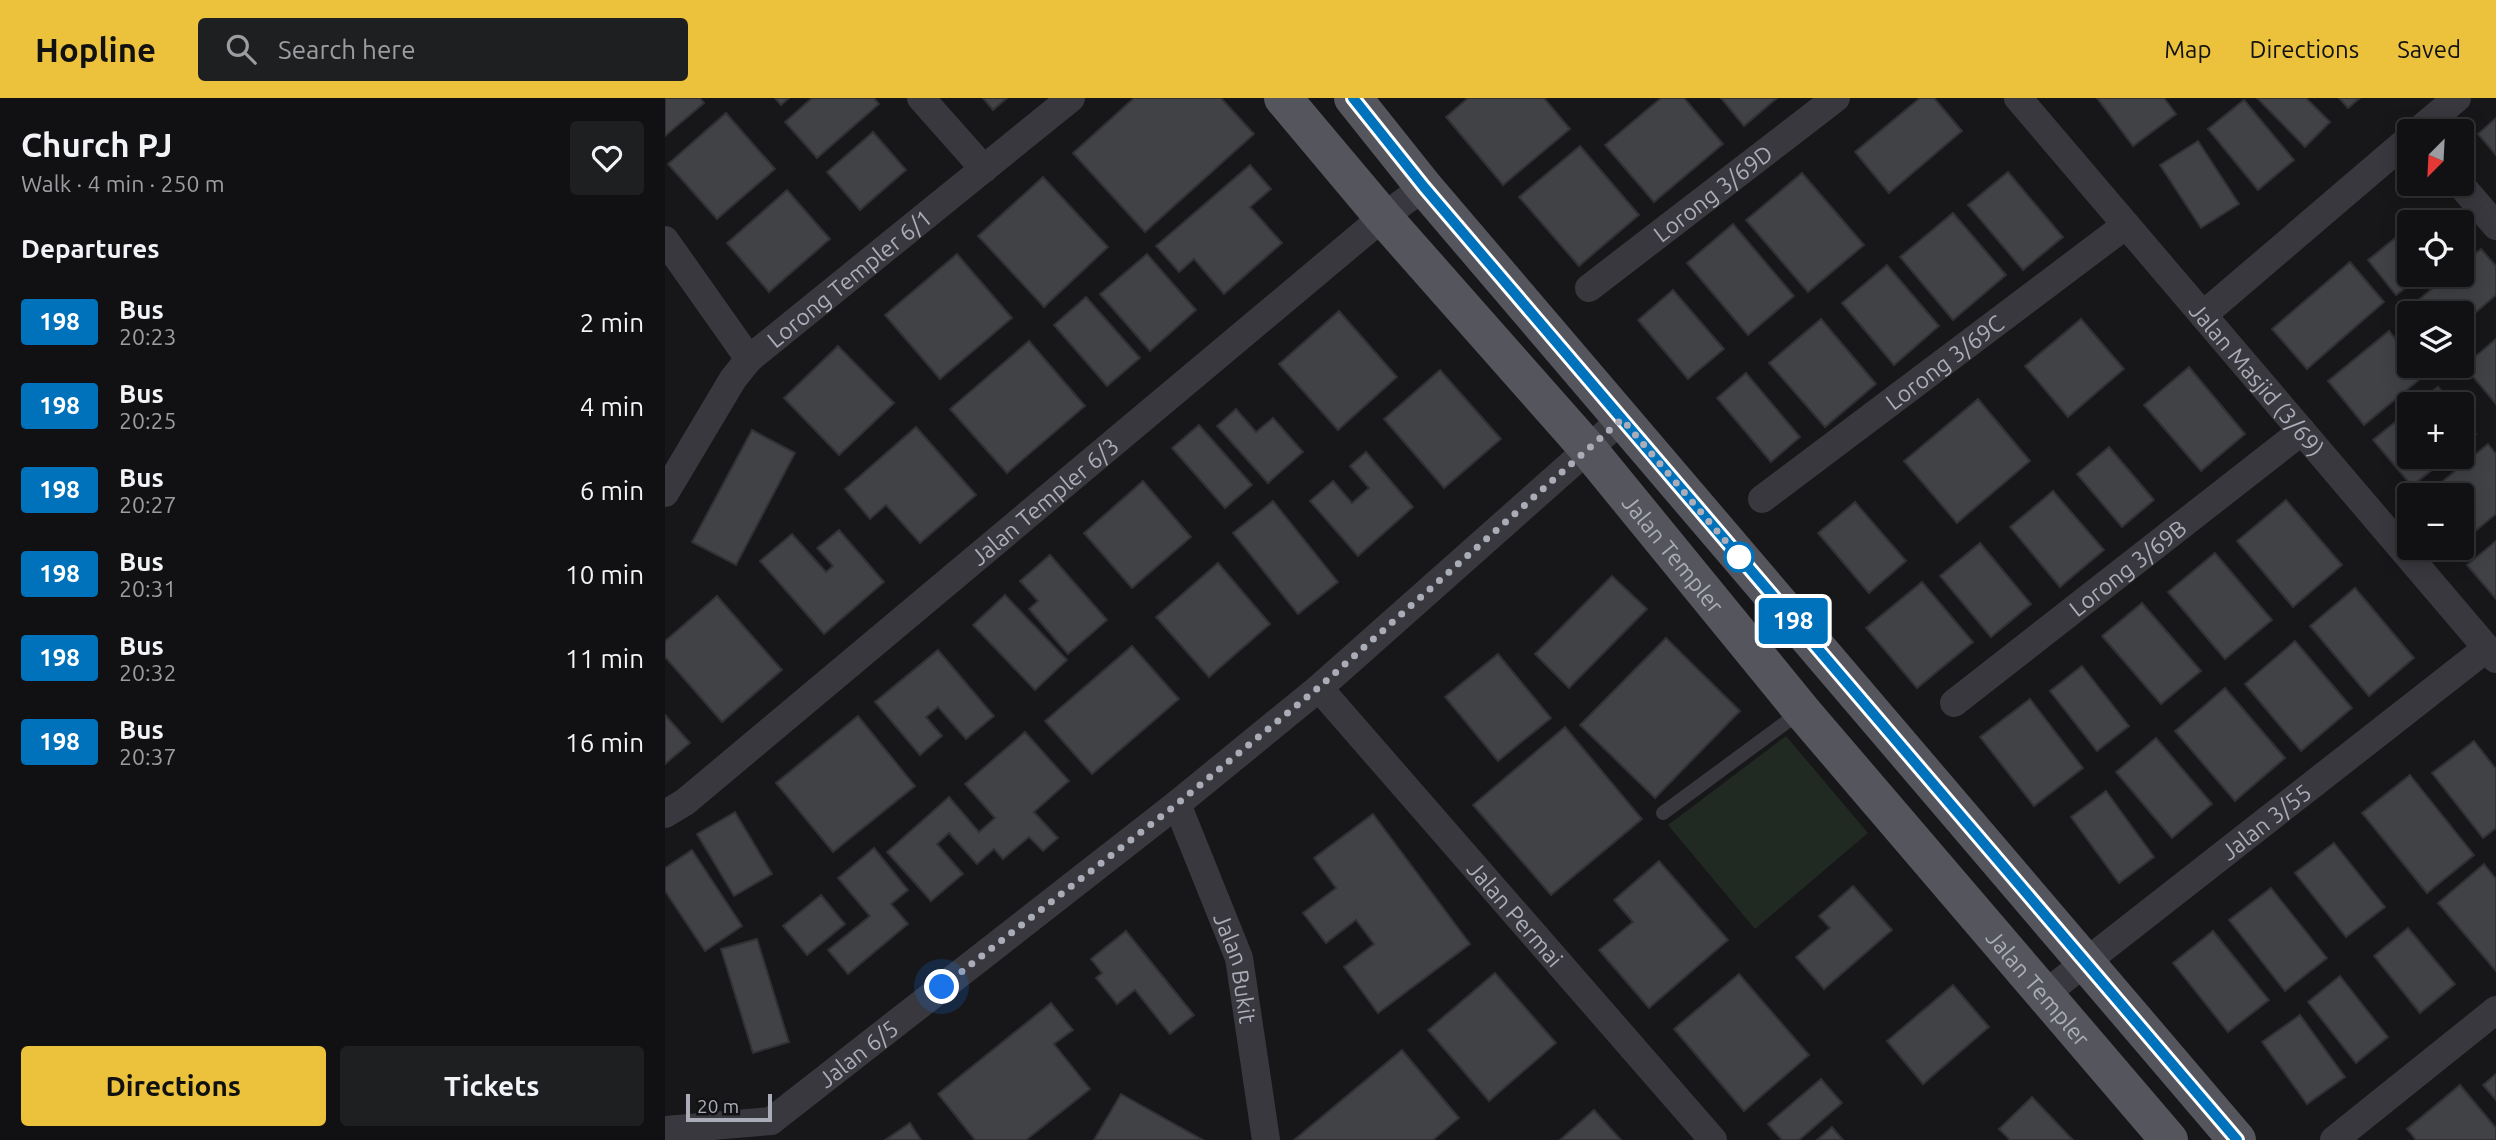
<!DOCTYPE html>
<html lang="en">
<head>
<meta charset="utf-8">
<style>
  body { margin:0; font-family:Ubuntu,sans-serif; background:#1e1f21; color:#f1f3f6; height:100vh; display:flex; flex-direction:column; font-size:26px; white-space:nowrap }
  * { box-sizing:border-box; margin:0 }
  p { font-size:23px; color:#9c9da0 }
  .icon { flex:none; width:38px; height:38px; fill:none; stroke:currentColor; stroke-width:2; stroke-linecap:round; stroke-linejoin:round }
  .map { position:relative; flex:1; overflow:hidden }
  .panel { display:flex; flex-direction:column; background:#111113; width:665px }
  .panel>* { flex:none }
  .badge { padding:0 14px; border-radius:5px; font-size:24px; line-height:46px }
  .needle { width:46px; rotate:204deg }
  .buttons { position:absolute; left:1732px; top:21px; display:grid; gap:14px }
  .buttons a { display:grid; place-items:center; width:77px; height:77px; border-radius:7px; background:#111113; box-shadow:0 4px 18px #0003,0 0 0 2px #303133; font-size:35px }
  .scale { position:absolute; left:21px; bottom:18px; width:86px; box-sizing:border-box; padding-left:7px; border:4px solid #aaadb8; border-top:0; font-size:19px; line-height:24px; white-space:nowrap; color:#aaadb8; -webkit-text-stroke:5px #121214; paint-order:stroke }
  .you { position:absolute; width:35px; height:35px; margin:-18px; border:5px solid #fff; border-radius:50%; background:#1a73e8; box-shadow:0 0 0 10px #1a73e833 }
  .map>.badge { position:absolute; translate:-50% -50%; box-shadow:0 0 0 4px #fff }
  h2 { padding:0 21px; font-size:26px; line-height:63px }
  .round { display:grid; place-items:center; flex:none; width:74px; height:74px; border-radius:7px; background:#1e1f21 }
  .overview { display:flex; align-items:center; justify-content:space-between; height:119px; padding:0 21px }
  h1 { font-size:33px; font-weight:600; line-height:52px }
  .button { display:flex; gap:14px; margin-top:auto; padding:14px 21px }
  .button a { flex:1; height:80px; border-radius:7px; background:#ecc23c; color:#111; font-size:28px; font-weight:600; line-height:80px; text-align:center }
  .button a+a { background:#1e1f21; color:#f1f3f6 }
  ul { padding:0; list-style:none }
  li { display:flex; align-items:center; gap:21px; height:84px; padding:0 21px }
  li div { flex:1 }
  li b { display:block; font-size:26px }
  li em { font-style:normal }
  li .badge { min-width:77px; font-weight:700; text-align:center }
  header { display:flex; align-items:center; gap:42px; box-sizing:border-box; height:98px; padding:0 35px; background:#ecc23c; color:#111 }
  header strong { font-size:33px }
  nav { display:flex; gap:38px; margin-inline-start:auto; font-size:24px }
  .search { width:490px; height:63px; background:#1e1f21; display:flex; align-items:center; gap:18px; box-sizing:border-box; padding:0 24px; border-radius:7px; color:#9c9da0; font-size:26px }
  main { display:flex; flex:1; min-height:0 }
  .map>svg:first-child { display:block }
</style>
</head>
<body>
<header>
<strong>Hopline</strong>
<div class="search"><svg class="icon" aria-label="search" viewBox="0 0 24 24"><circle cx="10" cy="10" r="6"/><path d="M15 15l6 6"/></svg>Search here</div>
<nav><a>Map</a><a>Directions</a><a>Saved</a></nav>
</header>
<main>
<section class="panel">
<div class="overview"><div><h1>Church PJ</h1><p>Walk · 4 min · 250 m</p></div><a class="round"><svg class="icon" aria-label="heart" viewBox="0 0 24 24"><path d="M12 20l-8-8c-3-5 5-10 8-4 3-6 11-1 8 4z"/></svg></a></div>
<h2>Departures</h2>
<ul>
<li><span class="badge" style="background:#0072bc;color:#fff">198</span><div><b>Bus</b><p>20:23</p></div><em>2 min</em></li>
<li><span class="badge" style="background:#0072bc;color:#fff">198</span><div><b>Bus</b><p>20:25</p></div><em>4 min</em></li>
<li><span class="badge" style="background:#0072bc;color:#fff">198</span><div><b>Bus</b><p>20:27</p></div><em>6 min</em></li>
<li><span class="badge" style="background:#0072bc;color:#fff">198</span><div><b>Bus</b><p>20:31</p></div><em>10 min</em></li>
<li><span class="badge" style="background:#0072bc;color:#fff">198</span><div><b>Bus</b><p>20:32</p></div><em>11 min</em></li>
<li><span class="badge" style="background:#0072bc;color:#fff">198</span><div><b>Bus</b><p>20:37</p></div><em>16 min</em></li>
</ul>
<div class="button"><a>Directions</a><a>Tickets</a></div>
</section>
<div class="map">
<svg width="1831" height="1042" viewBox="0 0 1831 1042">
  <rect width="100%" height="100%" fill="#171719"/>
  <polygon fill="#212923" points="1121,638 1203,735 1090,831 1003,727"/>
  <g fill="#414246" stroke="#313135" stroke-width="2">
    <polygon points="0,0 35,0 39,5 0,38"/>
    <polygon points="110,0 124,0 116,7"/>
    <polygon points="147,0 209,0 214,6 152,60 120,24"/>
    <polygon points="318,0 342,0 328,12"/>
    <polygon points="469,0 556,0 589,36 480,134 408,55"/>
    <polygon points="803,0 879,0 905,31 838,87 781,19"/>
    <polygon points="996,0 1019,0 1058,46 989,104 940,47"/>
    <polygon points="1056,0 1112,0 1079,28"/>
    <polygon points="1255,0 1269,0 1297,33 1224,95 1190,54"/>
    <polygon points="1432,0 1499,0 1511,16 1468,48"/>
    <polygon points="1592,0 1641,0 1665,24 1640,49"/>
    <polygon points="1674,0 1695,0 1683,10"/>
    <polygon points="1579,2 1629,62 1593,92 1543,31"/>
    <polygon points="61,15 110,71 52,121 3,66"/>
    <polygon points="1831,20 1831,57 1813,36"/>
    <polygon points="208,34 241,72 195,112 162,74"/>
    <polygon points="1533,43 1574,106 1536,130 1495,67"/>
    <polygon points="915,48 974,117 914,168 854,99"/>
    <polygon points="585,67 606,91 585,109 617,145 559,196 529,161 514,174 491,148"/>
    <polygon points="1343,74 1398,139 1358,172 1303,107"/>
    <polygon points="1137,75 1199,147 1143,194 1081,122"/>
    <polygon points="378,79 443,149 379,209 313,138"/>
    <polygon points="122,92 165,141 104,194 62,145"/>
    <polygon points="1767,111 1777,124 1750,124"/>
    <polygon points="1288,115 1341,177 1288,222 1235,159"/>
    <polygon points="1068,126 1129,198 1083,237 1022,165"/>
    <polygon points="1745,128 1745,177 1757,177 1731,197 1703,162"/>
    <polygon points="1816,151 1831,168 1831,197 1797,226 1797,215 1752,215 1746,208 1784,177 1797,177 1797,166"/>
    <polygon points="292,156 347,220 275,281 220,217"/>
    <polygon points="482,156 531,212 485,253 435,196"/>
    <polygon points="1685,164 1719,204 1642,271 1607,231"/>
    <polygon points="1222,167 1274,228 1229,267 1177,205"/>
    <polygon points="1008,192 1059,251 1023,281 973,222"/>
    <polygon points="421,199 475,260 442,288 389,227"/>
    <polygon points="674,213 732,279 673,332 614,266"/>
    <polygon points="1156,221 1211,286 1160,329 1104,265"/>
    <polygon points="1416,221 1459,271 1403,319 1360,268"/>
    <polygon points="1724,233 1745,259 1745,268 1752,268 1760,277 1699,327 1663,283"/>
    <polygon points="1831,241 1831,306 1799,268"/>
    <polygon points="364,243 420,308 342,375 285,311"/>
    <polygon points="173,248 229,305 174,357 119,300"/>
    <polygon points="1524,269 1580,336 1536,373 1479,307"/>
    <polygon points="775,272 836,341 779,390 719,321"/>
    <polygon points="1081,275 1135,339 1106,364 1052,300"/>
    <polygon points="1773,289 1787,306 1752,306"/>
    <polygon points="1313,301 1365,363 1292,425 1239,363"/>
    <polygon points="571,311 591,334 608,320 638,354 603,385 552,328"/>
    <polygon points="1745,312 1745,359 1783,359 1747,388 1708,342"/>
    <polygon points="1797,319 1811,336 1797,347"/>
    <polygon points="534,327 587,387 560,410 507,350"/>
    <polygon points="251,329 311,397 255,445 221,407 205,421 180,391"/>
    <polygon points="87,332 130,355 71,467 27,444"/>
    <polygon points="1823,346 1831,356 1831,416 1797,444 1797,397 1761,397"/>
    <polygon points="1444,349 1489,402 1457,429 1412,376"/>
    <polygon points="701,354 748,409 693,458 645,403 668,383 687,405 704,390 685,368"/>
    <polygon points="478,383 526,439 467,490 419,435"/>
    <polygon points="1388,393 1439,452 1395,489 1345,429"/>
    <polygon points="1621,402 1677,467 1628,509 1572,443"/>
    <polygon points="608,403 673,484 633,516 568,435"/>
    <polygon points="1190,404 1241,463 1204,495 1153,435"/>
    <polygon points="174,432 219,484 159,536 95,463 127,436 161,474 168,468 152,450"/>
    <polygon points="1831,443 1831,501 1802,467"/>
    <polygon points="1315,445 1366,506 1326,539 1275,478"/>
    <polygon points="1550,455 1607,522 1560,561 1503,494"/>
    <polygon points="385,457 442,522 403,556 364,511 373,503 355,483"/>
    <polygon points="553,465 605,526 544,579 491,519"/>
    <polygon points="947,478 982,511 904,590 870,556"/>
    <polygon points="1257,484 1308,544 1252,590 1201,530"/>
    <polygon points="1690,490 1749,560 1704,598 1645,528"/>
    <polygon points="340,497 402,562 370,592 308,527"/>
    <polygon points="52,498 117,572 57,624 0,559 0,543"/>
    <polygon points="1477,505 1536,573 1496,606 1437,538"/>
    <polygon points="1001,540 1075,613 990,700 915,627"/>
    <polygon points="1630,543 1687,610 1636,653 1580,586"/>
    <polygon points="467,548 514,601 427,676 380,623"/>
    <polygon points="273,552 329,618 301,641 273,609 261,619 277,638 255,657 210,604"/>
    <polygon points="833,556 886,620 833,663 780,599"/>
    <polygon points="1417,568 1464,628 1432,653 1385,593"/>
    <polygon points="1560,590 1620,660 1570,703 1510,633"/>
    <polygon points="1365,601 1418,670 1369,708 1315,639"/>
    <polygon points="0,617 25,645 0,666"/>
    <polygon points="193,618 250,688 168,754 111,685"/>
    <polygon points="900,629 977,721 886,797 808,707"/>
    <polygon points="360,634 404,683 369,714 393,740 378,753 364,739 338,761 329,751 312,766 284,735 272,746 298,776 266,803 222,754 284,699 314,734 330,720 300,686"/>
    <polygon points="1491,640 1547,706 1507,740 1451,674"/>
    <polygon points="1809,643 1831,671 1831,730 1818,740 1767,675"/>
    <polygon points="1745,677 1809,757 1762,795 1697,715"/>
    <polygon points="1441,693 1489,759 1454,785 1406,719"/>
    <polygon points="70,714 107,776 69,798 32,736"/>
    <polygon points="708,716 805,846 713,915 679,869 709,846 691,822 661,845 638,815 671,790 649,760"/>
    <polygon points="1669,745 1720,809 1681,839 1630,775"/>
    <polygon points="209,750 243,792 226,806 243,826 183,876 163,852 205,818 173,780"/>
    <polygon points="27,752 77,828 40,853 0,793 0,770"/>
    <polygon points="994,763 1063,842 984,910 934,852 968,824 949,802"/>
    <polygon points="1819,766 1831,781 1831,873 1773,805"/>
    <polygon points="1188,788 1227,832 1159,891 1131,859 1165,830 1154,818"/>
    <polygon points="1606,790 1662,860 1620,893 1564,822"/>
    <polygon points="156,797 180,826 142,857 118,828"/>
    <polygon points="1743,830 1790,886 1755,915 1709,858"/>
    <polygon points="461,833 529,917 505,936 470,892 452,906 431,880 437,875 426,861"/>
    <polygon points="1548,833 1604,902 1563,934 1508,865"/>
    <polygon points="92,841 124,944 88,955 56,851"/>
    <polygon points="830,875 891,945 824,1003 763,932"/>
    <polygon points="1074,876 1144,957 1079,1013 1009,931"/>
    <polygon points="1675,878 1723,939 1691,965 1643,904"/>
    <polygon points="1288,887 1324,929 1258,986 1222,943"/>
    <polygon points="386,905 408,932 389,946 425,991 361,1042 310,1042 273,996"/>
    <polygon points="1635,917 1680,979 1642,1006 1597,944"/>
    <polygon points="737,952 794,1020 768,1042 629,1042"/>
    <polygon points="1831,976 1831,1002 1818,987"/>
    <polygon points="1156,981 1177,1005 1134,1042 1117,1042 1103,1026"/>
    <polygon points="1795,987 1831,1030 1831,1042 1751,1042 1742,1031"/>
    <polygon points="456,996 538,1042 429,1042"/>
    <polygon points="1367,999 1408,1042 1345,1042 1334,1031"/>
    <polygon points="929,1012 956,1042 895,1042"/>
    <polygon points="245,1025 256,1042 220,1042"/>
    <polygon points="1167,1029 1178,1042 1152,1042"/>
  </g>
  <g fill="none" stroke-linecap="round" stroke-linejoin="round">
    <polyline stroke="#38383e" stroke-width="14" points="998,715 1135,614"/>
    <g stroke="#38383e" stroke-width="28">
      <polyline points="256,0 319,71"/>
      <path id="s1" d="M1353 0 1831 561"/>
      <polyline points="1753,33 1792,0"/>
      <polyline points="1795,86 1831,128"/>
      <polyline points="0,142 84,261"/>
      <path id="s2" d="M924 190 1171 0"/>
      <polyline points="1538,217 1745,40"/>
      <path id="s3" d="M0 395 68 281 84 261 406 0"/>
      <path id="s4" d="M1097 401 1461 127"/>
      <path id="s5" d="M654 590 1048 1042"/>
      <path id="s6" d="M1289 605 1637 333"/>
      <path id="s7" d="M512 706 574 860 601 1042"/>
      <path id="s8" d="M0 716 20 704 718 119 759 89"/>
      <path id="s9" d="M1380 896 1822 550"/>
      <path id="s10" d="M106 1023 512 706 654 590 957 321"/>
      <polyline points="0,1032 106,1023"/>
      <polyline points="1669,1042 1831,912"/>
    </g>
    <g stroke="#54555d" stroke-width="38">
      <path id="s11" d="M618 0 718 119 923 351 1137 613 1504 1042"/>
      <polyline points="688,0 759,89 1572,1042"/>
    </g>
  </g>
  <g fill="none" stroke-linecap="round" stroke-linejoin="round">
    <defs>
      <polyline id="line" points="688,0 759,89 1572,1042"/>
    </defs>
    <use href="#line" stroke="#fff" stroke-width="16"/>
    <use href="#line" stroke="#0072bc" stroke-width="10"/>
    <polyline stroke="#aaadb8" stroke-width="7" stroke-dasharray="0 12.6" points="277,889 512,706 653,590 957,321 1074,459"/>
  </g>
  <circle fill="#fff" stroke="#0072bc" stroke-width="3.5" cx="1074" cy="459" r="14"/>
  <g text-anchor="middle" dominant-baseline="central" stroke-width="6" stroke-linejoin="round" paint-order="stroke">
    <g font-size="23" fill="#aaadb8" stroke="#121214">
      <text stroke="none"><textPath href="#s2" startOffset="156">Lorong 3/69D</textPath></text>
      <text stroke="none"><textPath href="#s3" startOffset="287">Lorong Templer 6/1</textPath></text>
      <text stroke="none"><textPath href="#s4" startOffset="228">Lorong 3/69C</textPath></text>
      <text stroke="none"><textPath href="#s1" startOffset="369">Jalan Masjid (3/69)</textPath></text>
      <text stroke="none"><textPath href="#s8" startOffset="492">Jalan Templer 6/3</textPath></text>
      <text stroke="none"><textPath href="#s11" startOffset="600">Jalan Templer</textPath></text>
      <text stroke="none"><textPath href="#s6" startOffset="220">Lorong 3/69B</textPath></text>
      <text stroke="none"><textPath href="#s9" startOffset="280">Jalan 3/55</textPath></text>
      <text stroke="none"><textPath href="#s5" startOffset="299">Jalan Permai</textPath></text>
      <text stroke="none"><textPath href="#s7" startOffset="175">Jalan Bukit</textPath></text>
      <text stroke="none"><textPath href="#s11" startOffset="1167">Jalan Templer</textPath></text>
      <text stroke="none"><textPath href="#s10" startOffset="110">Jalan 6/5</textPath></text>
    </g>
  </g>
</svg>
<div class="buttons">
<a><svg class="needle" viewBox="-14 -14 28 28"><path d="M0-13l5 13h-10z" fill="#e53935"/><path d="M0 13l5-13h-10z" fill="#9c9da0"/></svg></a>
<a><svg class="icon" aria-label="locate" viewBox="0 0 24 24"><circle cx="12" cy="12" r="6"/><path d="M12 2v4M12 18v4M2 12h4M18 12h4"/></svg></a>
<a><svg class="icon" aria-label="layers" viewBox="0 0 24 24"><path d="M12 4l9 5-9 5-9-5zM3 14l9 5 9-5"/></svg></a>
<a>+</a>
<a>−</a>
</div>
<div class="scale">20 m</div>
<div class="you" style="left:277px;top:889px"></div>
<b class="badge" style="left:1128px;top:523px;background:#0072bc;color:#fff">198</b>
</div>
</main>
</body>
</html>
